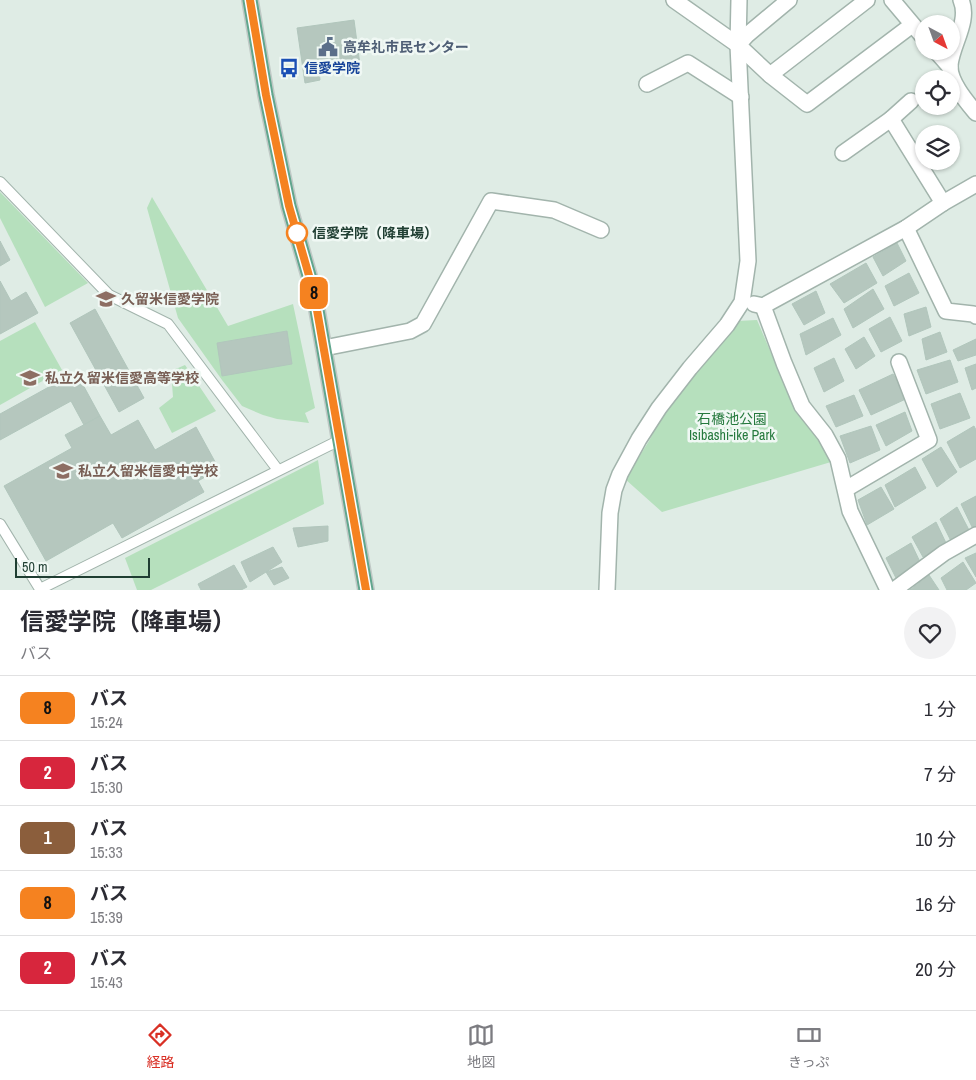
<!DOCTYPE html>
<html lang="ja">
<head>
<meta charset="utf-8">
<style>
  body { margin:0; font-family:"Archivo Narrow","Noto Sans JP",sans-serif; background:#f2f2f3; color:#2b2b33; height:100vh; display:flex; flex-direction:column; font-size:19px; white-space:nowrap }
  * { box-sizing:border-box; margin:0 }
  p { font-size:16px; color:#7c7c81 }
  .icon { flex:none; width:28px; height:28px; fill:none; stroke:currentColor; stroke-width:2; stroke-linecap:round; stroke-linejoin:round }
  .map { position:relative; height:590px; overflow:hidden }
  .details { display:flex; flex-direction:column; background:#fff; flex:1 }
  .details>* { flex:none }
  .badge { padding:0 10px; border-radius:8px; font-size:18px; line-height:32px }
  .needle { width:32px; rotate:139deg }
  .buttons { position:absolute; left:915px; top:15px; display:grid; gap:10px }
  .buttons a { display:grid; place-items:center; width:45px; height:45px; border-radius:50%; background:#fff; box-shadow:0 1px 4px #0004; font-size:25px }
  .scale { position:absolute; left:15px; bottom:12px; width:135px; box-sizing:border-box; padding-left:5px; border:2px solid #1f3e32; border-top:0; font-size:14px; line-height:18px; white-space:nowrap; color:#1f3e32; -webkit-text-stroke:4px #f0f8f4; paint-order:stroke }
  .map>.badge { position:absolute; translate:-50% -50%; box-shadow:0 0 0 2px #fff }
  .round { display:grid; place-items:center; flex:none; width:52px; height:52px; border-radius:26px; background:#f2f2f3 }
  .headline { display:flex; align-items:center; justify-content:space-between; height:85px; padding:0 20px }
  h1 { font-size:24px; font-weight:700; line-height:38px }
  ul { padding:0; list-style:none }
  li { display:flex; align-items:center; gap:15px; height:65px; padding:0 20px; border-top:1px solid #e1e1e2 }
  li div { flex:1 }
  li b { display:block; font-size:19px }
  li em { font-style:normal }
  li .badge { min-width:55px; font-weight:700; text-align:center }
  .tabs { display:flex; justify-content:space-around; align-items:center; height:70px; border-top:1px solid #e1e1e2; background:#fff; font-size:14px; color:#7c7c81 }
  .tabs a { display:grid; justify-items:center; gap:2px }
  .tabs .on { color:#d93025 }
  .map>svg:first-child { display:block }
</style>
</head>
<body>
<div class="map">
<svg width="976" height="590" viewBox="0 0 976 590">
  <rect width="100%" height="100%" fill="#dfece5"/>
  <g fill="#b6e0bd">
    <polygon points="0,192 88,283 45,307 0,218"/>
    <polygon points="152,197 228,326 293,304 315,408 305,413 309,423 277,419 263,415 242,406 222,380 178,318 147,208"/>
    <polygon points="757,320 794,407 823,445 831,462 662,512 625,479 649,441 663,413 737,321"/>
    <polygon points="35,322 62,370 0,405 0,341"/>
    <polygon points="185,365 216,411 172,433 159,408 173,397 171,371"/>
    <polygon points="318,460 324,504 151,590 137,590 125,558"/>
  </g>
  <g fill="#b5c7be" stroke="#b1c6bc">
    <polygon points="354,20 360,65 319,70 320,80 305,83 297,28"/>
    <polygon points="0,241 10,260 0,266"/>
    <polygon points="897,243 906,261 883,276 873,257"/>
    <polygon points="866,263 877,283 844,303 830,284"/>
    <polygon points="909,273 919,293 894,306 885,286"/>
    <polygon points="0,281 11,301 26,292 38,313 0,334"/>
    <polygon points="873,289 884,309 853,328 844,309"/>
    <polygon points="816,291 825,313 804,325 792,304"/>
    <polygon points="926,307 931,327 909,336 904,314"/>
    <polygon points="95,309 144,398 119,412 70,323"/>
    <polygon points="890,317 902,341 881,352 869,329"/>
    <polygon points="833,318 841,335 806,355 800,334"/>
    <polygon points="287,331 292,364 222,376 217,343"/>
    <polygon points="940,332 947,352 926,360 922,339"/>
    <polygon points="864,337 875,356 856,369 845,349"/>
    <polygon points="976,339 976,355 958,361 953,350"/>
    <polygon points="834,358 844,381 824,392 814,368"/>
    <polygon points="950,360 958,382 926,394 917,370"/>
    <polygon points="976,364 976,388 972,390 965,368"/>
    <polygon points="76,372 100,416 84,425 71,401 0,440 0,414"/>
    <polygon points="893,374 908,398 871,415 859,390"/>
    <polygon points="960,393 970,418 940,429 931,404"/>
    <polygon points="854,395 863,416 836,427 826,406"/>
    <polygon points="905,412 912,431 886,446 876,425"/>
    <polygon points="100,416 111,435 138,420 155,450 196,427 219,469 198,481 204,492 122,538 113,523 46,561 4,486 72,448 65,435"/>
    <polygon points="871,426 880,450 850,463 840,436"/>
    <polygon points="974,426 976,430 976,459 960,468 947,442"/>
    <polygon points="941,447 957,472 937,487 922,459"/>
    <polygon points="915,467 926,488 895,507 885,485"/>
    <polygon points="881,487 894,509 867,525 858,500"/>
    <polygon points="976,496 976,527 973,529 961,504"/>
    <polygon points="957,507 969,530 951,541 940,519"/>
    <polygon points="936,522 946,543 923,557 912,537"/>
    <polygon points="328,526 328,541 298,547 293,528"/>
    <polygon points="911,543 920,562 896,578 886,558"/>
    <polygon points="273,547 282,562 250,582 241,562"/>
    <polygon points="976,553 976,577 965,558"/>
    <polygon points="963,562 976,583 966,590 947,590 941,578"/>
    <polygon points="234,565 247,587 241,590 201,590 198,584"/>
    <polygon points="282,567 289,578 274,585 266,572"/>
    <polygon points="929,575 939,590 910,590"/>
  </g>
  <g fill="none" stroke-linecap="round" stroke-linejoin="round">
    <defs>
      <g id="service">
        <polyline points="0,182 109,295 168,324 278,470"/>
        <polyline points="0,524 40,589 340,440"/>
      </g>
      <g id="minor">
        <polyline points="674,0 738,45 770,75 807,104 912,25"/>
        <polyline points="892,0 924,38"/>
        <path d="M961 0C970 21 952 44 950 65 949 81 966 101 976 113"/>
        <polyline points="738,45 747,35 789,0"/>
        <polyline points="936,51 950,67"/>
        <polyline points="770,75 867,0"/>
        <polyline points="647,84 688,63 741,97"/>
        <polyline points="891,119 911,101"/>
        <polyline points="843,153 891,119 943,203"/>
        <polyline points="906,228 946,311 973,314 976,316"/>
        <polyline points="754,304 763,306 906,228 943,203 976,184"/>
        <polyline points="763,306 784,363 802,406 825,435 838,459 850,511 888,590"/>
        <polyline points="324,348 410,331 423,324 491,201 554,210 601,230"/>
        <polyline points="846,489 929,440 899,362"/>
        <polyline points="607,590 610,513 614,490 620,474 639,439 659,408 690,368 727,325 742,302 748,261 738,45 739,0"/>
        <polyline points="894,590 944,553 976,535"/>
      </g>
      <polyline id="primary" points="250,0 266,95 289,206 314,293 366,590"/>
    </defs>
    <use href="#service" stroke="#a2b4ac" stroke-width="12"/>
    <use href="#minor" stroke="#a2b4ac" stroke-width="18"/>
    <use href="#primary" stroke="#c0c9c6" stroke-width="18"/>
    <use href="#service" stroke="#fff" stroke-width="10"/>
    <use href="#minor" stroke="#fff" stroke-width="15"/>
    <use href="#primary" stroke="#60a68d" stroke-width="15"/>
  </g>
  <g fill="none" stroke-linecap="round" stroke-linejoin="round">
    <defs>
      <polyline id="line" points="250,0 266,95 289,206 314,293 366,590"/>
    </defs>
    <use href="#line" stroke="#fff" stroke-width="11"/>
    <use href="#line" stroke="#f58220" stroke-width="8"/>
  </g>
  <defs>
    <symbol id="civic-bare" viewBox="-9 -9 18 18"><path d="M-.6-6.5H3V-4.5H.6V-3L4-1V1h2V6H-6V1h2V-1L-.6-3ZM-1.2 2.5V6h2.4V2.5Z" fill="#5c6f8a" stroke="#f0f8f4" stroke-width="2.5" paint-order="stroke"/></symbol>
    <symbol id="bus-bare" viewBox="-9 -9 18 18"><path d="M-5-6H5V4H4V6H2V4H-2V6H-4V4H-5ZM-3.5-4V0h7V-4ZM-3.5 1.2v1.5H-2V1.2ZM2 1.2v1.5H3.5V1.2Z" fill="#1a4fb4" stroke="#f0f8f4" stroke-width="2.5" paint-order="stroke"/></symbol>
    <symbol id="school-bare" viewBox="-9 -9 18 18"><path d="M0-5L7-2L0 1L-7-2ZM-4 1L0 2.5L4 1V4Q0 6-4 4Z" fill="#8d6e63" stroke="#f0f8f4" stroke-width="2.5" paint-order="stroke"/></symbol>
  </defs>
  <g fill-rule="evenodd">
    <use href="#civic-bare" x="314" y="33" width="28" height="28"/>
    <use href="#bus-bare" x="275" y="54" width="28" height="28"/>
    <use href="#school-bare" x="92" y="285" width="28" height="28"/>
    <use href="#school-bare" x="16" y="364" width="28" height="28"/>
    <use href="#school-bare" x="49" y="457" width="28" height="28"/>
  </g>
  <circle fill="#fff" stroke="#f58220" stroke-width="2.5" cx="297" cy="233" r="10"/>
  <g text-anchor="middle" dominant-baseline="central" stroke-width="5" stroke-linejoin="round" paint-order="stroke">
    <g font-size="14" font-weight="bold" fill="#4e5e75" stroke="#f0f8f4" text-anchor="start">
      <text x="343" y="47">高牟礼市民センター</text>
    </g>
    <g font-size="14" font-weight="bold" fill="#164399" stroke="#f0f8f4" text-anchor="start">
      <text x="304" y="68">信愛学院</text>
    </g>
    <g font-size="14" font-weight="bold" fill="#1f3e32" stroke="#f0f8f4" text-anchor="start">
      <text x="312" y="233">信愛学院（降車場）</text>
    </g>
    <g font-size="14" font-weight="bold" fill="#785e54" stroke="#f0f8f4" text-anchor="start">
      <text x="121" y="299">久留米信愛学院</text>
      <text x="45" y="378">私立久留米信愛高等学校</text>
      <text x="78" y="471">私立久留米信愛中学校</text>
    </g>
    <g font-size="14" fill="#25793d" stroke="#f0f8f4">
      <text x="732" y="419">石橋池公園<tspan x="732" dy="16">Isibashi-ike Park</tspan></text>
    </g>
  </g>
</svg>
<div class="buttons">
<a><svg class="needle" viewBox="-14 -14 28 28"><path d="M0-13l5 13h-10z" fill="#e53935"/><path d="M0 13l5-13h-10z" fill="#7c7c81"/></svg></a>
<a><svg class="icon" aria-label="locate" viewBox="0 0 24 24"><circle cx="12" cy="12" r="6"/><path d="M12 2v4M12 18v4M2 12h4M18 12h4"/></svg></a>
<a><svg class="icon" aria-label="layers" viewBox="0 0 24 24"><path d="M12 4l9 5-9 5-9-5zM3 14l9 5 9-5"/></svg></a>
</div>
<div class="scale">50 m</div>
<b class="badge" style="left:314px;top:293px;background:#f58220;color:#111">8</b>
</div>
<section class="details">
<div class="headline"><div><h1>信愛学院（降車場）</h1><p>バス</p></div><a class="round"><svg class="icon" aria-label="heart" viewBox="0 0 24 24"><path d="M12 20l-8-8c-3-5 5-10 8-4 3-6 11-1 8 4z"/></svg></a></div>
<ul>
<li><span class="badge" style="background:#f58220;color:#111">8</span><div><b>バス</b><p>15:24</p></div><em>1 分</em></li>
<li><span class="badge" style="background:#d7263d;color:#fff">2</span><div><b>バス</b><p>15:30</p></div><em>7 分</em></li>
<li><span class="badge" style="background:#8b5e3c;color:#fff">1</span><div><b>バス</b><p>15:33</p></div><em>10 分</em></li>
<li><span class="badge" style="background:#f58220;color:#111">8</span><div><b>バス</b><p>15:39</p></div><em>16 分</em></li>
<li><span class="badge" style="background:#d7263d;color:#fff">2</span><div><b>バス</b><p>15:43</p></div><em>20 分</em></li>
</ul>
</section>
<nav class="tabs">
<a class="on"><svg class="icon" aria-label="directions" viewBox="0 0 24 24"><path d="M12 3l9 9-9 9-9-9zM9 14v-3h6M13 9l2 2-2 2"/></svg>経路</a>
<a><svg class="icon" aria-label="map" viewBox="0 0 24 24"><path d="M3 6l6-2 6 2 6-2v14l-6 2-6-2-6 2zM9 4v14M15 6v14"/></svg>地図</a>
<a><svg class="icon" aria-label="tickets" viewBox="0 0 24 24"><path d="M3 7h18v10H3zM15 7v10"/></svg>きっぷ</a>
</nav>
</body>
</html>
